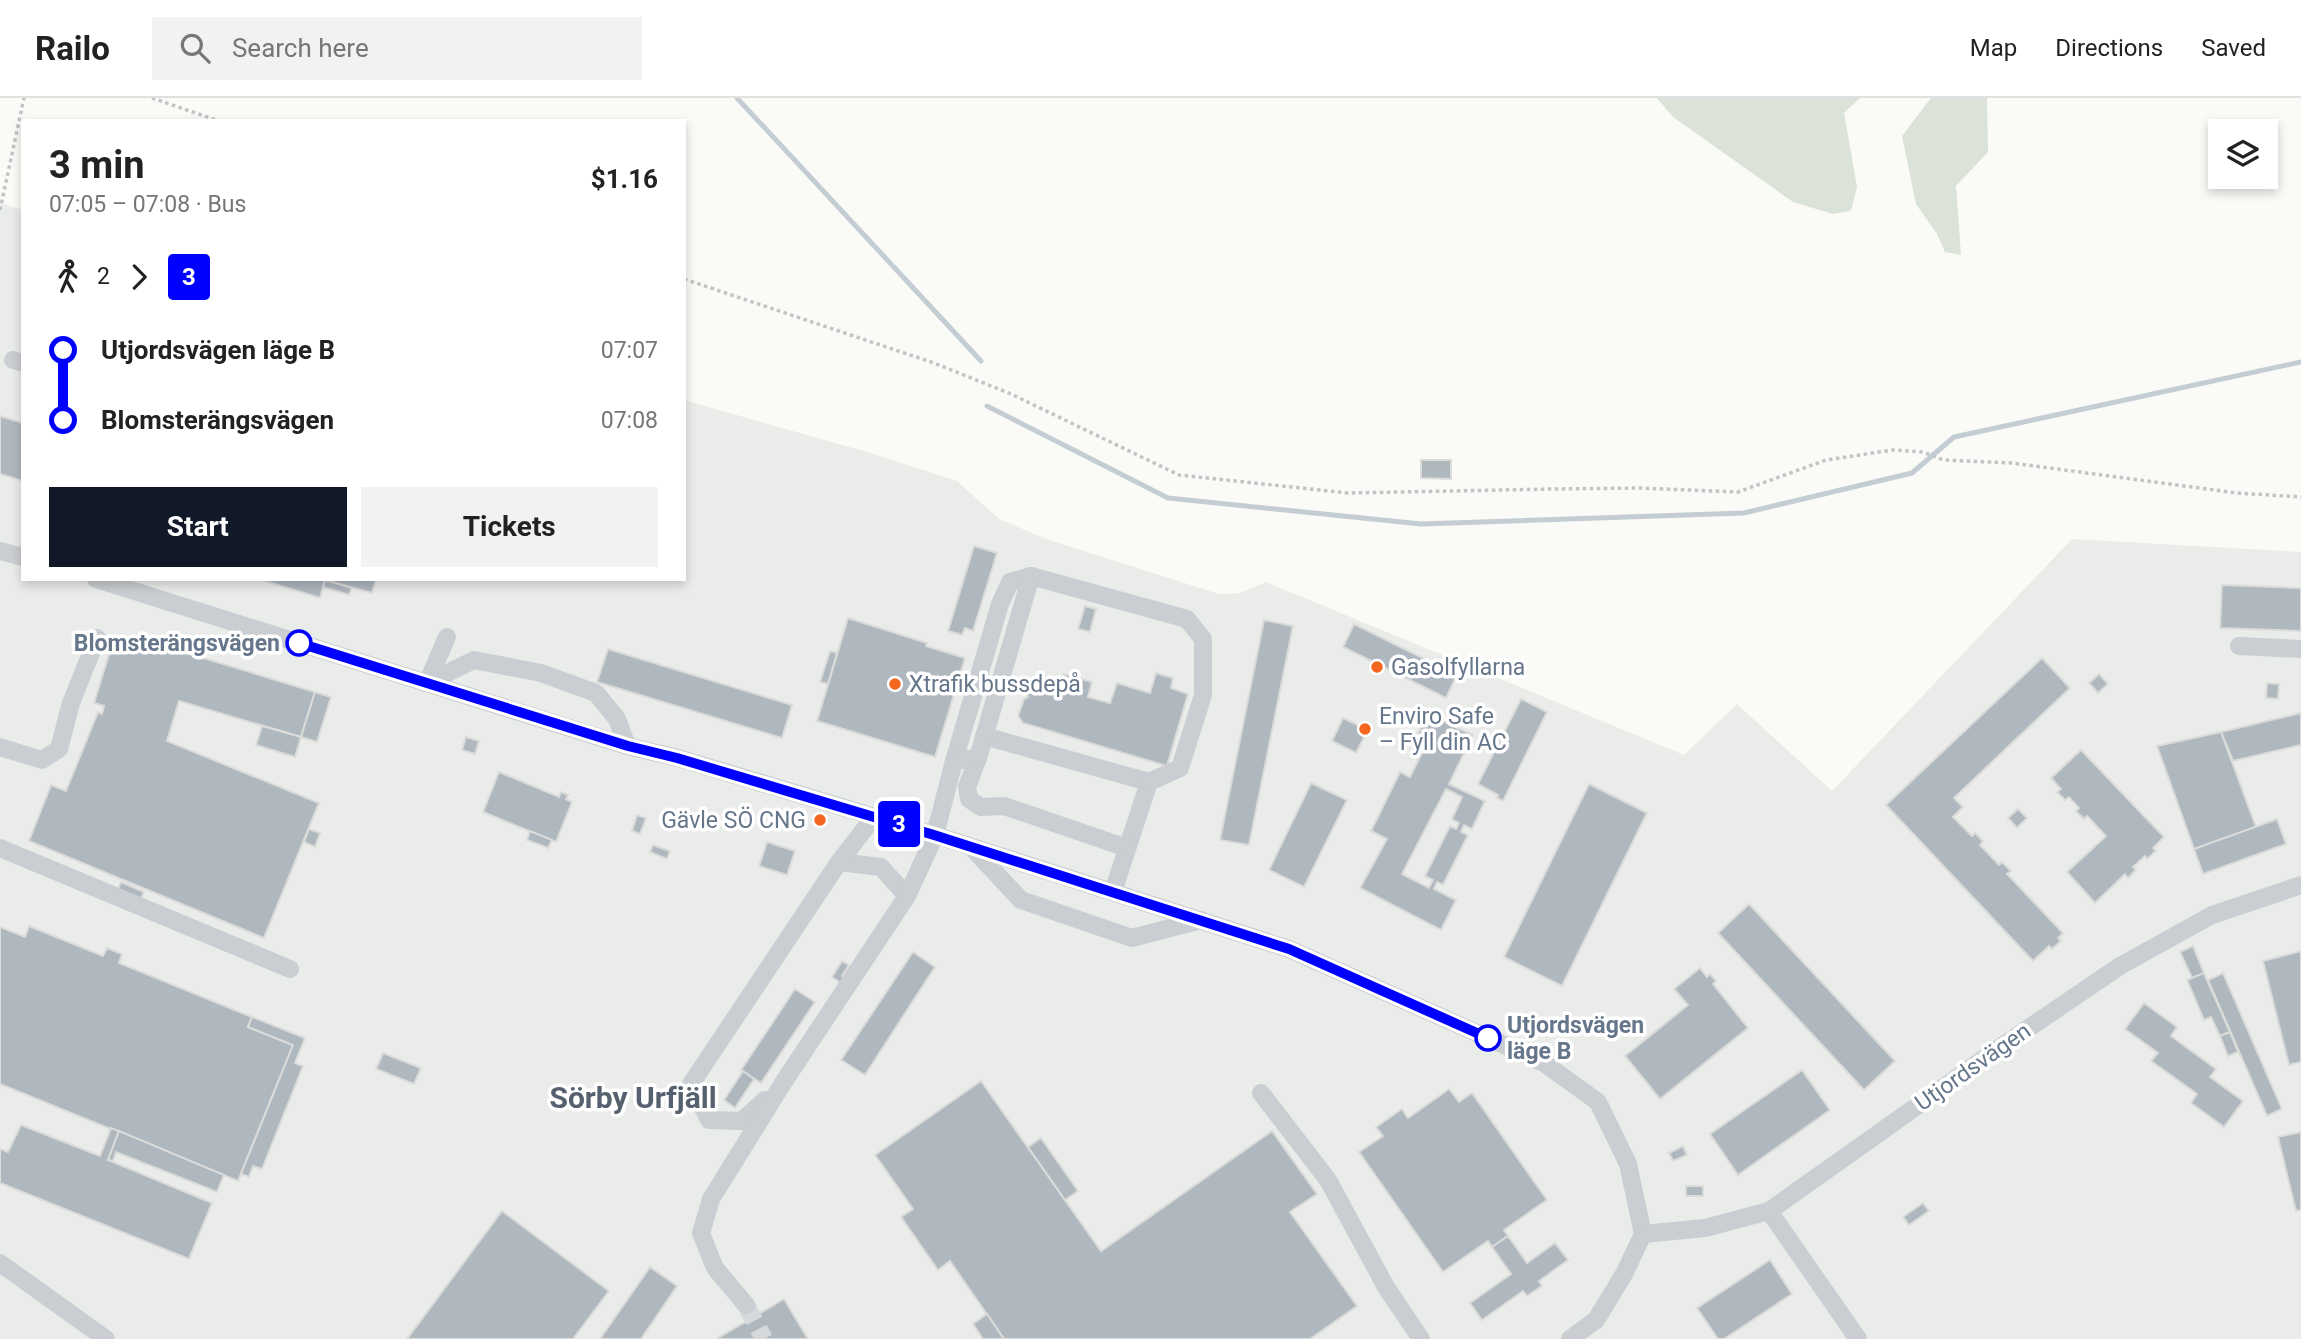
<!DOCTYPE html>
<html lang="en">
<head>
<meta charset="utf-8">
<style>
  body { margin:0; font-family:Roboto,sans-serif; background:#f2f2f2; color:#222; height:100vh; display:flex; flex-direction:column; font-size:26px; white-space:nowrap }
  * { box-sizing:border-box; margin:0 }
  p { font-size:23px; color:#767676 }
  .icon { flex:none; width:38px; height:38px; fill:none; stroke:currentColor; stroke-width:2; stroke-linecap:round; stroke-linejoin:round }
  .map { position:relative; flex:1; overflow:hidden }
  .panel { position:absolute; left:21px; top:21px; width:665px; height:462px; display:flex; flex-direction:column; background:#fff; border-radius:0px; box-shadow:0 4px 10px #0003 }
  .panel>* { flex:none }
  .badge { padding:0 14px; border-radius:5px; font-size:24px; line-height:46px }
  .tools { position:absolute; left:2208px; top:21px; display:grid; gap:14px }
  .tools a { display:grid; place-items:center; width:70px; height:70px; border-radius:0px; background:#fff; box-shadow:0 4px 10px #0003; font-size:35px }
  .map>.badge { position:absolute; translate:-50% -50%; box-shadow:0 0 0 4px #fff }
  .legs { display:flex; align-items:center; gap:10px; height:77px; padding:0 28px; font-size:23px }
  .legs p { margin-inline-start:auto }
  .head { display:flex; align-items:center; justify-content:space-between; height:119px; padding:0 28px }
  h1 { font-size:38px; font-weight:700; line-height:52px }
  .primary-button { display:flex; gap:14px; margin-top:auto; padding:14px 28px }
  .primary-button a { flex:1; height:80px; border-radius:0px; background:#111827; color:#fff; font-size:28px; font-weight:700; line-height:80px; text-align:center }
  .primary-button a+a { background:#f2f2f2; color:#222 }
  ul { padding:0 28px; list-style:none }
  li { display:flex; align-items:center; gap:24px; height:70px; font-size:26px }
  li i { display:grid; place-items:center; width:10px; height:100%; margin:0 9px; background:currentColor }
  li i::after { content:''; width:18px; height:18px; margin:-9px; border:5px solid; border-radius:50%; background:#fff }
  li p { margin-inline-start:auto }
  li:first-child i { background:linear-gradient(#0000 50%,currentColor 0) }
  li:last-child i { background:linear-gradient(currentColor 50%,#0000 0) }
  header { display:flex; align-items:center; gap:42px; box-sizing:border-box; height:98px; padding:0 35px; background:#fff; border-bottom:2px solid #e0e0e0 }
  header strong { font-size:33px }
  nav { display:flex; gap:38px; margin-inline-start:auto; font-size:24px }
  .search { width:490px; height:63px; background:#f2f2f2; display:flex; align-items:center; gap:18px; box-sizing:border-box; padding:0 24px; border-radius:0px; color:#767676; font-size:26px }
  .map>svg:first-child { display:block }
</style>
</head>
<body>
<header>
<strong>Railo</strong>
<div class="search"><svg class="icon" aria-label="search" viewBox="0 0 24 24"><circle cx="10" cy="10" r="6"/><path d="M15 15l6 6"/></svg>Search here</div>
<nav><a>Map</a><a>Directions</a><a>Saved</a></nav>
</header>
<div class="map">
<svg width="2301" height="1241" viewBox="0 0 2301 1241">
  <rect width="100%" height="100%" fill="#fafaf7"/>
  <polygon fill="#eaecea" points="0,105 23,112 23,481 684,481 684,302 867,354 957,383 999,421 1049,442 1219,496 1240,495 1266,484 1684,657 1737,606 1832,693 2072,441 2301,454 2301,1241 0,1241"/>
  <g fill="#dbe2d8">
    <polygon points="1657,0 1860,0 1844,15 1857,89 1851,113 1833,116 1793,104 1673,19"/>
    <polygon points="1931,0 1987,0 1988,54 1956,88 1961,157 1945,154 1937,136 1916,106 1902,38"/>
  </g>
  <g fill="none" stroke-linecap="round" stroke-linejoin="round">
    <g stroke="#c3cdd3" stroke-width="5">
      <polyline points="737,0 981,263"/>
      <polyline points="987,308 1168,400 1421,426 1744,415 1912,375 1954,339 2301,264"/>
    </g>
  </g>
  <g fill="#afb7bf" stroke="#dbdcd9" stroke-width="2" fill-rule="evenodd">
    <polygon points="0,318 23,325 23,383 0,376"/>
    <polygon points="1421,362 1451,362 1451,381 1421,380"/>
    <polygon points="974,448 997,455 973,533 965,530 962,537 948,533"/>
    <polygon points="259,481 376,481 372,495 325,482 320,500"/>
    <polygon points="325,482 352,490 349,497 323,489"/>
    <polygon points="2222,487 2301,490 2301,533 2220,530"/>
    <polygon points="1085,508 1096,511 1090,534 1078,531"/>
    <polygon points="848,520 927,545 926,548 965,560 935,659 817,623"/>
    <polygon points="1264,522 1293,528 1249,747 1220,742"/>
    <polygon points="1354,526 1457,577 1446,600 1343,549"/>
    <polygon points="114,540 142,548 144,542 315,594 301,639 179,603 167,643 319,705 264,840 29,743 51,687 66,693 98,614 102,616 104,608 94,605"/>
    <polygon points="608,551 792,607 782,640 597,584"/>
    <polygon points="830,553 837,555 828,586 820,584"/>
    <polygon points="2042,560 2070,590 1954,700 1963,709 1953,719 1972,738 1975,735 1983,743 1980,747 1999,767 2002,764 2011,773 2007,776 2063,835 2058,840 2061,843 2052,851 2049,848 2033,863 1886,707"/>
    <polygon points="1156,575 1173,580 1171,590 1188,596 1167,668 1023,625 1018,618 1024,601 1028,599 1025,595 1029,584 1036,583 1038,576 1061,583 1064,576 1092,584 1088,599 1110,605 1117,585 1150,595"/>
    <polygon points="2099,576 2108,586 2098,595 2089,585"/>
    <polygon points="2267,585 2279,586 2278,601 2266,600"/>
    <polygon points="315,594 331,599 317,644 301,639"/>
    <polygon points="1521,601 1547,614 1503,703 1497,700 1498,697 1478,686"/>
    <polygon points="2301,615 2301,647 2233,663 2221,634"/>
    <path d="M1428 616 1473 637 1449 686 1485 703 1472 731 1464 727 1461 734 1468 737 1443 787 1437 784 1434 791 1456 802 1441 832 1360 790 1387 741 1371 733 1400 674 1410 679 1427 645 1416 640ZM1446 691 1462 699 1452 721 1459 725 1456 731 1450 728 1425 778 1433 782 1429 790 1402 776Z"/>
    <polygon points="1343,620 1368,632 1356,655 1332,643"/>
    <polygon points="262,628 301,639 295,659 256,647"/>
    <polygon points="2221,634 2256,729 2194,751 2157,648"/>
    <polygon points="466,639 479,643 475,656 462,652"/>
    <polygon points="2081,652 2164,739 2153,750 2156,753 2147,761 2145,758 2133,769 2136,772 2128,780 2125,776 2095,805 2067,774 2106,738 2087,718 2084,721 2076,713 2079,710 2069,699 2065,702 2057,694 2061,691 2051,680"/>
    <polygon points="499,674 559,699 561,694 568,697 566,701 572,704 556,744 483,714"/>
    <polygon points="1311,685 1347,702 1304,789 1269,772"/>
    <polygon points="1589,686 1647,715 1562,888 1504,859"/>
    <polygon points="2018,711 2027,720 2017,730 2008,720"/>
    <polygon points="637,717 646,720 640,736 632,733"/>
    <polygon points="2277,721 2286,746 2203,776 2194,751"/>
    <polygon points="309,731 320,735 315,749 304,744"/>
    <polygon points="530,733 552,742 548,750 527,742"/>
    <polygon points="767,744 795,753 787,777 759,768"/>
    <polygon points="653,747 670,753 667,761 650,754"/>
    <polygon points="121,784 144,794 137,810 114,800"/>
    <polygon points="1749,806 1895,963 1864,992 1718,835"/>
    <polygon points="29,828 103,858 107,850 122,856 119,865 252,919 248,929 293,947 238,1083 0,986 0,829 25,839"/>
    <polygon points="2193,848 2204,875 2192,880 2180,854"/>
    <polygon points="2301,853 2301,964 2289,967 2263,863"/>
    <polygon points="913,854 935,869 865,977 841,962"/>
    <polygon points="842,863 849,867 842,878 845,880 841,885 832,879"/>
    <polygon points="1700,870 1707,879 1710,876 1716,883 1713,886 1748,930 1660,1001 1625,958 1688,907 1674,891"/>
    <polygon points="2204,875 2230,934 2220,938 2211,919 2204,922 2187,882"/>
    <polygon points="2223,875 2282,1011 2267,1018 2208,882"/>
    <polygon points="795,891 815,904 761,985 741,972"/>
    <polygon points="2144,905 2177,929 2171,938 2216,971 2210,979 2243,1003 2224,1029 2191,1005 2197,996 2151,963 2158,955 2125,931"/>
    <polygon points="252,919 305,940 295,965 303,968 262,1071 253,1068 249,1079 241,1076 293,947 248,929"/>
    <polygon points="2230,934 2238,954 2228,958 2220,938"/>
    <polygon points="383,955 421,970 414,986 376,971"/>
    <polygon points="1802,972 1830,1012 1738,1077 1710,1036"/>
    <polygon points="743,973 754,981 735,1010 724,1002"/>
    <polygon points="981,983 1101,1153 1272,1033 1317,1096 1290,1114 1357,1208 1310,1241 1004,1241 950,1163 938,1172 901,1119 913,1111 875,1057"/>
    <polygon points="1449,991 1459,1004 1472,995 1547,1102 1504,1132 1508,1138 1492,1149 1488,1143 1443,1174 1359,1054 1383,1038 1376,1029 1402,1011 1408,1020"/>
    <polygon points="21,1027 100,1058 111,1030 119,1033 108,1062 212,1105 189,1161 0,1085 0,1051 8,1054"/>
    <polygon points="119,1033 224,1077 217,1094 116,1054 113,1063 108,1062"/>
    <polygon points="2301,1034 2301,1112 2296,1113 2278,1039"/>
    <polygon points="1041,1040 1078,1093 1065,1102 1028,1049"/>
    <polygon points="1683,1048 1687,1057 1673,1063 1669,1055"/>
    <rect x="1686" y="1088" width="17" height="10"/>
    <polygon points="1923,1105 1929,1113 1909,1127 1903,1119"/>
    <polygon points="502,1113 609,1193 573,1241 407,1241"/>
    <polygon points="1508,1138 1527,1165 1555,1145 1568,1162 1539,1183 1542,1188 1527,1198 1523,1193 1482,1222 1470,1205 1511,1176 1492,1149"/>
    <polygon points="1770,1162 1792,1196 1724,1241 1718,1241 1697,1210"/>
    <polygon points="650,1169 677,1188 641,1241 600,1241"/>
    <polygon points="784,1201 808,1241 719,1241 718,1240"/>
    <polygon points="987,1216 1004,1241 983,1241 973,1226"/>
  </g>
  <g fill="none" stroke-linecap="round" stroke-linejoin="round">
    <polyline stroke="#d5d9dc" stroke-width="18" stroke-dasharray="18 9" stroke-linecap="butt" points="746,1207 764,1241"/>
    <g stroke="#c1c4c6" stroke-width="3.5" stroke-dasharray="3.5 3.5" stroke-linecap="butt">
      <polyline points="152,0 219,23"/>
      <polyline points="0,112 24,0"/>
      <polyline points="684,181 934,265 1011,296 1179,377 1348,395 1554,391 1640,390 1738,394 1826,362 1893,352 1923,354 1943,362 2012,365 2237,395 2301,399"/>
    </g>
    <g stroke="#cacdd1" stroke-width="18">
      <polyline points="13,262 23,265"/>
      <polyline points="0,453 23,459"/>
      <polyline points="96,481 627,648 678,660 935,737 1289,851 1544,965 1598,1004 1628,1066 1643,1136 1624,1176 1596,1222 1570,1241"/>
      <polyline points="2239,548 2301,551"/>
      <polyline points="427,585 474,562 541,575 596,595 617,621 627,648"/>
      <polyline points="427,585 447,539"/>
      <polyline points="984,638 1149,684 1113,794"/>
      <polyline points="0,649 42,662 59,651 71,605 97,540"/>
      <polyline points="978,660 967,689 969,701 981,709 1004,708 1127,750"/>
      <polyline points="954,663 1000,506 1010,484 1031,478 1187,521 1203,541 1203,597 1180,670 1149,684"/>
      <polyline points="0,750 290,871"/>
      <polyline points="975,753 1021,802 1132,840 1201,822"/>
      <polyline points="839,764 881,769 907,798"/>
      <polyline points="1261,995 1328,1082 1386,1189 1421,1241"/>
      <polyline points="765,1002 742,1023 709,1022 691,986 839,764 874,719"/>
      <polyline points="1769,1113 1858,1241"/>
      <polyline points="1643,1136 1705,1130 1769,1113 1989,957 2120,868 2212,817 2301,787"/>
      <polyline points="0,1165 106,1241"/>
      <polyline points="746,1207 715,1170 701,1135 711,1101 783,985 907,798 935,737 954,663 978,660 1031,478"/>
    </g>
  </g>
  <g fill="none" stroke-linecap="round" stroke-linejoin="round">
    <defs>
      <polyline id="line-1" points="299,545 628,648 677,660 934,737 1289,851 1488,940"/>
    </defs>
    <use href="#line-1" stroke="#fff" stroke-width="16"/>
    <use href="#line-1" stroke="#00f" stroke-width="10"/>
  </g>
  <g fill="#fff" stroke="#00f" stroke-width="3.5">
    <circle cx="299" cy="545" r="12"/>
    <circle cx="1488" cy="940" r="12"/>
  </g>
  <g fill="#f3661e" stroke="#fff" stroke-width="2.5">
    <circle cx="1377" cy="569" r="7"/>
    <circle cx="895" cy="586" r="7"/>
    <circle cx="1365" cy="631" r="7"/>
    <circle cx="820" cy="722" r="7"/>
  </g>
  <g text-anchor="middle" dominant-baseline="central" stroke-width="7" stroke-linejoin="round" paint-order="stroke">
    <g font-size="23" font-weight="bold" fill="#66778b" stroke="#fff" text-anchor="end">
      <text x="280" y="545">Blomsterängsvägen</text>
      <text x="1507" y="927" text-anchor="start">Utjordsvägen<tspan x="1507" dy="26">läge B</tspan></text>
    </g>
    <g font-size="23" fill="#66778b" stroke="#fff" text-anchor="start">
      <text x="1391" y="569">Gasolfyllarna</text>
      <text x="909" y="586">Xtrafik bussdepå</text>
      <text x="1379" y="618">Enviro Safe<tspan x="1379" dy="26">– Fyll din AC</tspan></text>
      <text x="806" y="722" text-anchor="end">Gävle SÖ CNG</text>
    </g>
    <g font-size="23" fill="#66778b" stroke="#fff">
      <text transform="translate(1973 969) rotate(-35)">Utjordsvägen</text>
    </g>
    <g font-size="30" font-weight="bold" fill="#55616f" stroke="#fff">
      <text x="633" y="999">Sörby Urfjäll</text>
    </g>
  </g>
</svg>
<div class="tools">
<a><svg class="icon" aria-label="layers" viewBox="0 0 24 24"><path d="M12 4l9 5-9 5-9-5zM3 14l9 5 9-5"/></svg></a>
</div>
<b class="badge" style="left:899px;top:726px;background:#00f;color:#fff">3</b>
<section class="panel">
<div class="head"><div><h1>3 min</h1><p>07:05 – 07:08 · Bus</p></div><b>$1.16</b></div>
<div class="legs"><svg class="icon" aria-label="walk" viewBox="0 0 24 24"><circle cx="13" cy="4" r="2"/><path d="M13 8l-2 6 4 7M11 14l-3 7M7 12l3-4h3l4 4"/></svg>2<svg class="icon" aria-label="forward" viewBox="0 0 24 24"><path d="M9 5l7 7-7 7"/></svg><b class="badge" style="background:#00f;color:#fff">3</b></div>
<ul>
<li><i style="color:#00f"></i><b>Utjordsvägen läge B</b><p>07:07</p></li>
<li><i style="color:#00f"></i><b>Blomsterängsvägen</b><p>07:08</p></li>
</ul>
<div class="primary-button"><a>Start</a><a>Tickets</a></div>
</section>
</div>
</body>
</html>
